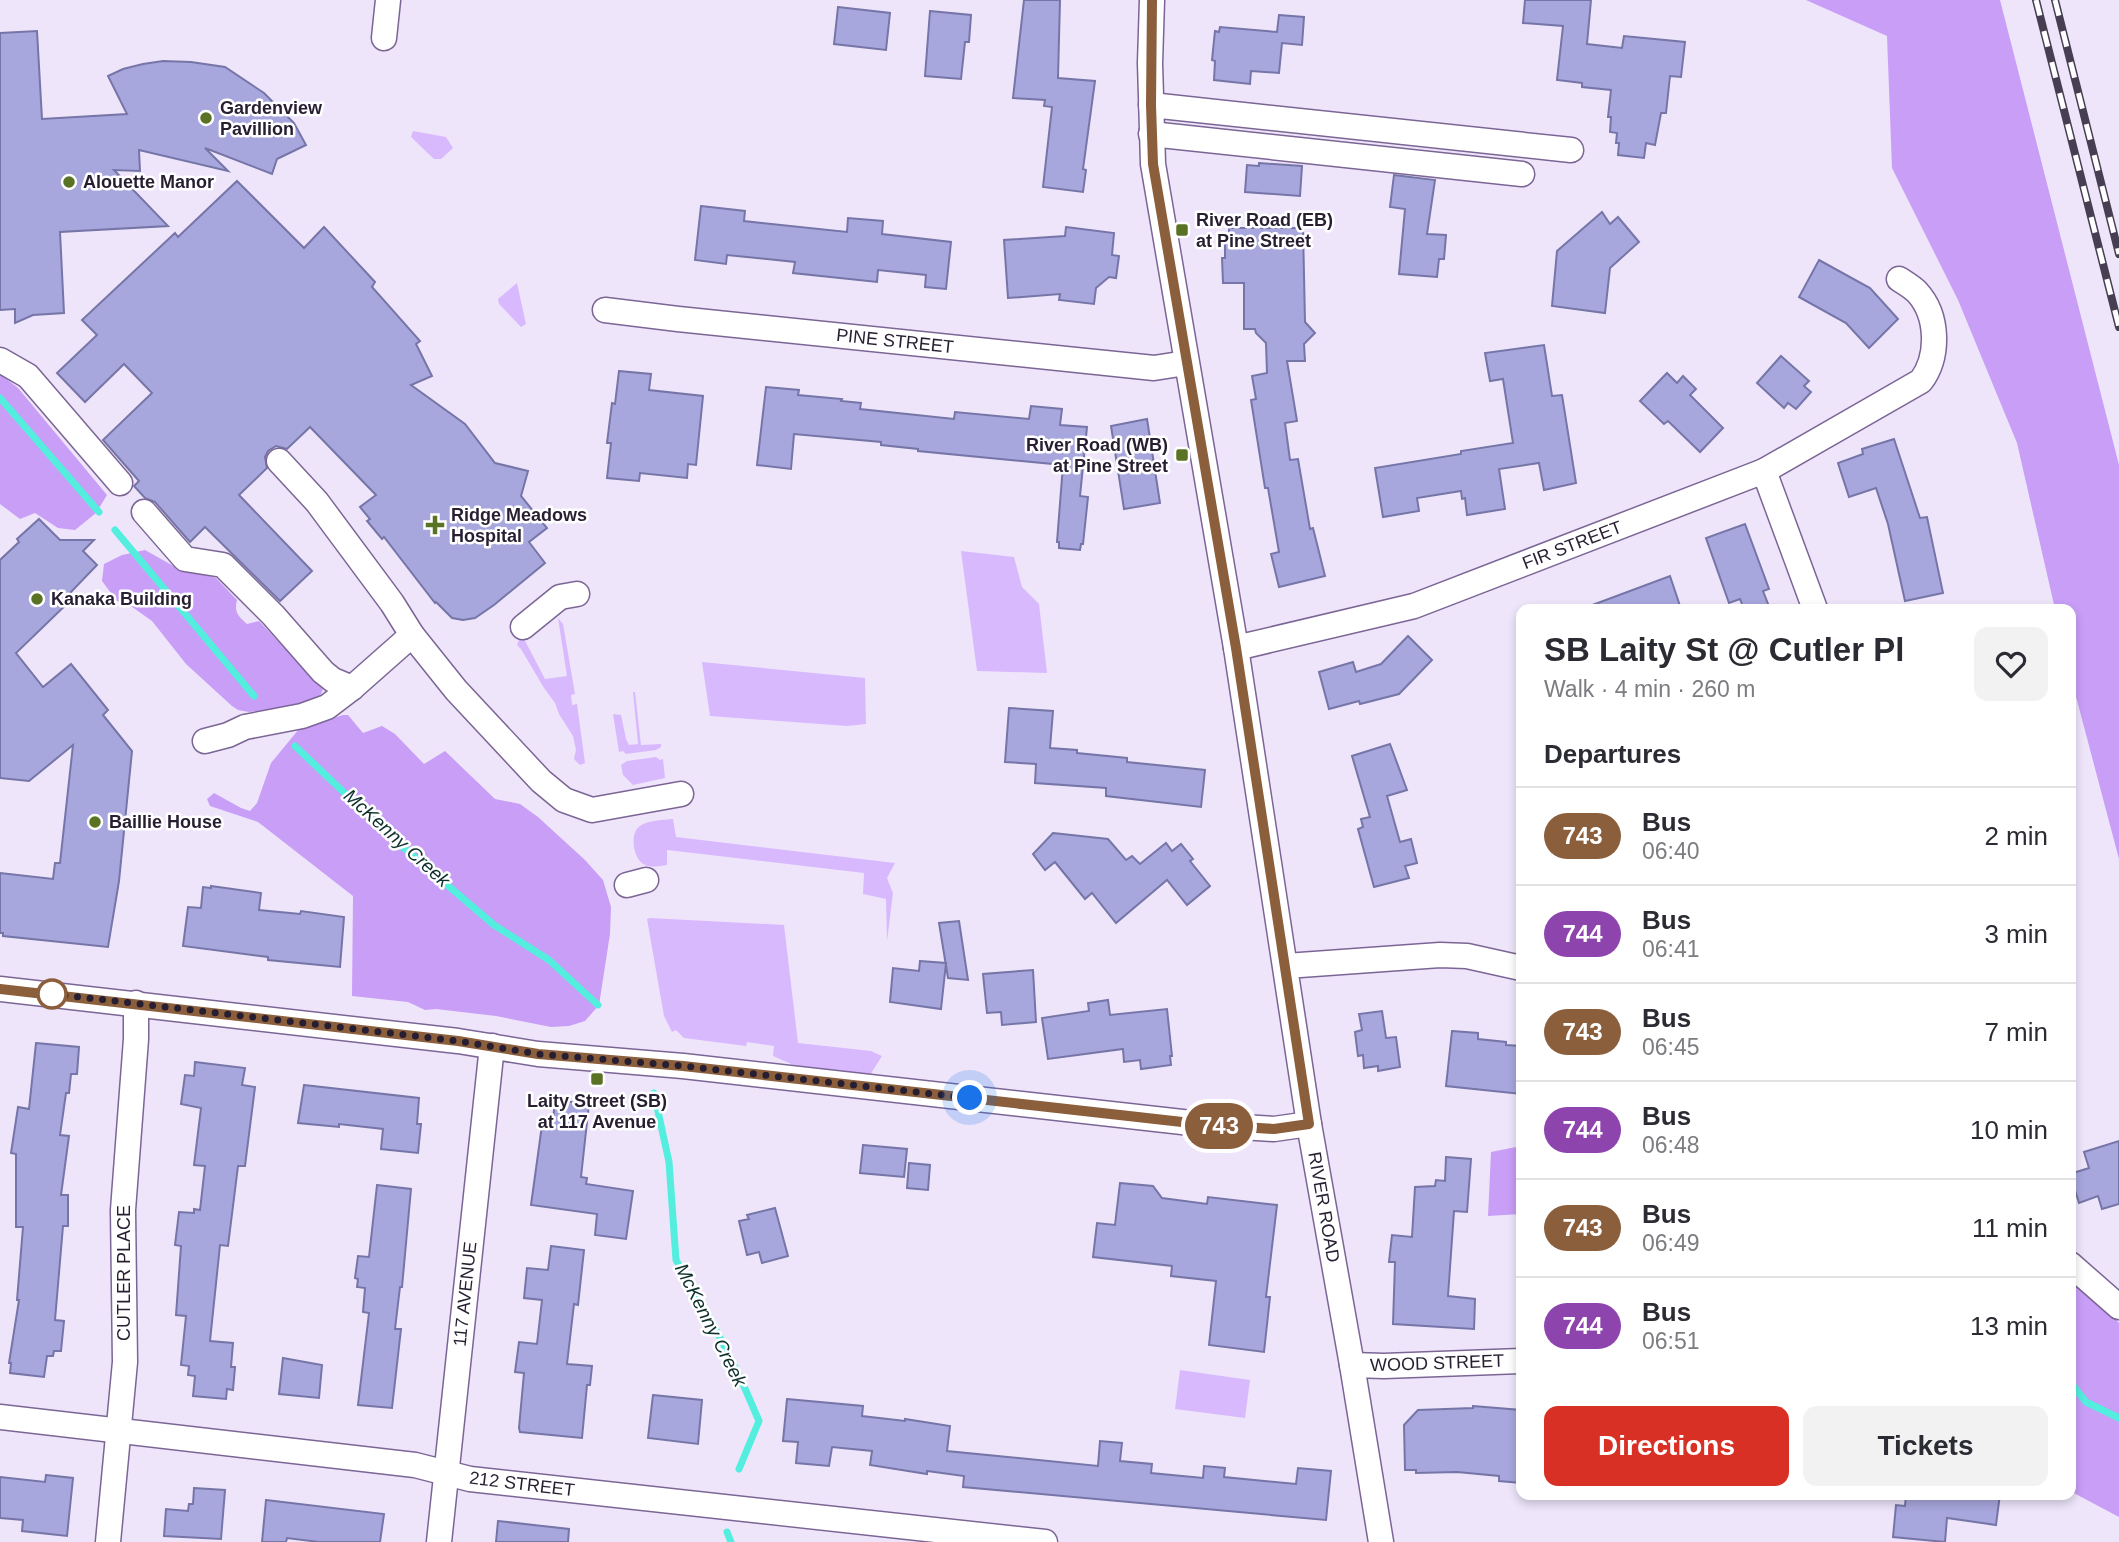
<!DOCTYPE html>
<html lang="en">
<head>
<meta charset="utf-8">
<style>
  body { margin:0; font-family:Arial,sans-serif; background:#f2f2f3; color:#2b2b33; height:100vh; display:flex; flex-direction:column; font-size:26px; white-space:nowrap }
  * { box-sizing:border-box; margin:0 }
  p { font-size:23px; color:#7c7c81 }
  .icon { flex:none; width:38px; height:38px; fill:none; stroke:currentColor; stroke-width:2; stroke-linecap:round; stroke-linejoin:round }
  .map { position:relative; flex:1; overflow:hidden }
  .panel { position:absolute; left:1516px; top:604px; width:560px; height:896px; display:flex; flex-direction:column; background:#fff; border-radius:14px; box-shadow:0 4px 10px #0003 }
  .panel>* { flex:none }
  .badge { padding:0 14px; border-radius:23px; font-size:24px; line-height:46px }
  .you { position:absolute; width:35px; height:35px; margin:-18px; border:5px solid #fff; border-radius:50%; background:#1a73e8; box-shadow:0 0 0 10px #1a73e833 }
  .map>.badge { position:absolute; translate:-50% -50%; box-shadow:0 0 0 4px #fff }
  h2 { padding:0 28px; font-size:26px; line-height:63px }
  .round { display:grid; place-items:center; flex:none; width:74px; height:74px; border-radius:14px; background:#f2f2f3 }
  .head { display:flex; align-items:center; justify-content:space-between; height:119px; padding:0 28px }
  h1 { font-size:33px; font-weight:700; line-height:52px }
  .cta { display:flex; gap:14px; margin-top:auto; padding:14px 28px }
  .cta a { flex:1; height:80px; border-radius:14px; background:#d93025; color:#fff; font-size:28px; font-weight:700; line-height:80px; text-align:center }
  .cta a+a { background:#f2f2f3; color:#2b2b33 }
  ul { padding:0; list-style:none }
  li { display:flex; align-items:center; gap:21px; height:98px; padding:0 28px; border-top:2px solid #e1e1e2 }
  li div { flex:1 }
  li b { display:block; font-size:26px }
  li em { font-style:normal }
  li .badge { min-width:77px; font-weight:700; text-align:center }
  .map>svg:first-child { display:block }
</style>
</head>
<body>
<div class="map">
<svg width="2119" height="1542" viewBox="0 0 2119 1542">
  <rect width="100%" height="100%" fill="#eee5fb"/>
  <g fill="#d9b9fe">
    <polygon points="413,131 446,137 453,148 441,159 434,159 411,137"/>
    <polygon points="517,283 526,324 521,327 499,304 498,299"/>
    <polygon points="961,551 1014,557 1022,587 1039,604 1047,673 977,671"/>
    <polygon points="558,618 563,624 575,694 571,695 572,705 577,704 585,763 580,765 574,759 576,750 573,736 559,714 555,703 544,688 521,649 517,645 519,640 516,637 518,634 522,635 545,679 567,676"/>
    <polygon points="702,662 865,678 866,724 847,726 710,716"/>
    <polygon points="633,692 635,692 641,745 661,744 661,747 656,750 626,754 623,751 619,752 613,714 621,715 626,739 629,745 638,744"/>
    <polygon points="656,757 660,760 663,759 665,778 633,785 623,775 621,765 627,761"/>
    <path d="M673 819 676 837 895 863 887 878 893 893 887 941 886 899 863 894 864 873 667 850V865C660 866 652 868 645 865 633 860 629 833 640 826 648 820 663 820 673 819Z"/>
    <polygon points="650,918 784,925 798,1043 871,1051 882,1056 870,1075 798,1067 773,1056 774,1046 747,1042 746,1046 684,1038 676,1030 672,1032 664,1016 647,919"/>
    <polygon points="1180,1370 1250,1380 1245,1418 1175,1409"/>
  </g>
  <g fill="#c89ef7">
    <polygon points="1806,0 2000,0 2119,465 2119,859 2070,674 2070,609 2055,609 2017,443 1958,300 1892,168 1887,36"/>
    <polygon points="0,374 18,388 107,495 96,513 75,530 58,528 35,513 20,519 0,504"/>
    <path d="M145 550 177 568 216 578 237 600C234 612 238 616 247 624L259 621 323 689 320 696 314 702 297 707 249 712 238 710 232 706 186 664 152 621 128 604 117 601 102 581 104 564 122 555Z"/>
    <polygon points="343,715 348,715 363,733 382,726 395,734 424,764 445,751 495,799 520,804 538,817 585,860 603,880 611,907 610,934 599,1005 585,1021 569,1026 551,1027 496,1016 436,1009 425,1010 408,1002 352,996 353,896 258,822 210,806 207,799 214,793 241,808 250,811 257,803 271,763 299,729"/>
    <polygon points="1521,1146 1521,1214 1488,1216 1491,1152"/>
    <polygon points="2070,1257 2094,1298 2119,1323 2119,1517 2070,1491"/>
  </g>
  <g fill="none" stroke-linecap="round" stroke-linejoin="round">
    <g stroke="#53eede" stroke-width="7">
      <polyline points="0,398 99,512"/>
      <polyline points="115,530 254,696"/>
      <polyline points="295,746 391,837 494,925 549,960 598,1005"/>
      <polyline points="654,1093 669,1162 676,1260 712,1322 740,1377 759,1421 739,1469"/>
      <polyline points="2070,1382 2086,1402 2119,1418"/>
      <polyline points="727,1532 731,1542"/>
    </g>
  </g>
  <g fill="#a8a7dd" stroke="#7675a7" stroke-width="2">
    <polygon points="1024,0 1060,0 1058,78 1095,81 1083,169 1086,170 1083,192 1043,187 1052,107 1044,106 1045,100 1013,98"/>
    <polygon points="1525,0 1591,0 1587,44 1622,48 1624,36 1685,42 1681,77 1670,76 1666,113 1661,113 1655,145 1646,143 1644,158 1618,155 1619,143 1616,143 1617,133 1610,132 1611,117 1608,117 1611,90 1582,87 1582,83 1557,80 1563,26 1523,23"/>
    <polygon points="838,7 890,13 886,50 834,44"/>
    <polygon points="930,11 971,15 969,42 965,42 961,79 925,76"/>
    <polygon points="1279,15 1304,17 1302,45 1282,43 1279,73 1251,71 1250,84 1214,80 1215,61 1212,60 1215,31 1219,32 1220,27 1277,32"/>
    <polygon points="37,31 42,119 127,114 108,76 123,69 143,64 163,61 191,62 225,67 264,93 294,123 306,145 277,159 272,174 205,148 228,171 139,150 140,171 114,170 168,226 60,232 64,313 33,315 15,323 15,309 0,310 0,33"/>
    <polygon points="1259,163 1302,166 1300,196 1245,192 1247,165 1259,166"/>
    <polygon points="1394,175 1435,180 1427,234 1446,235 1444,259 1439,259 1437,277 1399,274 1405,209 1390,207"/>
    <polygon points="237,181 304,248 324,227 375,282 372,287 420,341 416,344 432,376 411,385 465,424 495,463 528,471 521,496 547,528 529,542 545,563 494,605 475,618 463,620 452,618 436,602 435,603 384,537 382,539 367,521 370,519 360,507 376,495 310,427 287,449 276,446 268,451 265,457 267,468 239,495 312,571 280,601 205,527 190,542 155,502 145,498 134,486 139,481 103,440 152,393 124,364 85,402 57,373 97,335 82,320 175,233 178,237"/>
    <polygon points="701,206 745,211 744,221 847,232 848,218 883,221 882,234 951,242 946,289 925,287 926,275 878,270 877,282 793,273 795,262 727,255 726,264 695,260"/>
    <polygon points="1602,212 1610,224 1618,217 1639,242 1610,268 1605,313 1552,306 1557,251"/>
    <polygon points="1066,227 1114,233 1112,255 1119,256 1116,278 1109,277 1096,288 1094,304 1059,300 1060,294 1008,298 1004,240 1065,236"/>
    <polygon points="1229,228 1303,228 1305,322 1315,333 1304,344 1305,361 1287,361 1297,421 1285,423 1290,460 1298,459 1310,529 1313,528 1325,576 1279,587 1271,554 1279,552 1268,488 1265,488 1251,400 1256,399 1252,376 1267,373 1266,343 1256,333 1255,329 1244,329 1244,283 1223,283 1222,258 1225,258 1225,242 1229,242"/>
    <polygon points="1819,260 1870,288 1898,319 1869,348 1846,323 1799,297"/>
    <polygon points="1544,345 1552,396 1562,395 1576,483 1544,490 1539,463 1499,469 1505,509 1467,515 1465,498 1462,499 1461,491 1417,498 1419,511 1383,517 1375,468 1461,454 1461,451 1513,443 1503,379 1490,381 1485,353"/>
    <polygon points="1781,356 1809,381 1804,386 1811,392 1796,409 1788,403 1784,408 1757,383"/>
    <polygon points="619,371 651,374 649,390 703,396 696,465 688,464 687,478 640,473 639,481 607,478 611,443 607,443 612,403 615,404"/>
    <polygon points="1667,373 1677,383 1683,376 1696,389 1690,395 1723,428 1700,452 1668,421 1664,424 1640,401"/>
    <polygon points="766,387 799,390 798,395 842,399 841,401 861,403 860,409 954,419 955,412 1029,419 1031,406 1062,409 1060,425 1087,427 1080,496 1088,497 1083,544 1081,544 1080,550 1059,548 1059,542 1057,542 1063,465 918,451 918,449 881,445 881,442 794,434 791,469 757,465"/>
    <polygon points="1147,419 1160,503 1124,509 1111,426"/>
    <polygon points="1894,439 1920,518 1927,517 1943,593 1905,601 1888,524 1876,488 1849,497 1838,463 1863,454 1862,449"/>
    <polygon points="39,519 60,540 94,540 83,551 97,565 69,594 73,598 16,653 43,687 71,664 108,710 103,715 132,751 119,881 108,947 3,936 3,933 0,933 0,873 53,879 55,863 60,863 73,745 29,781 0,778 0,560 19,542 17,539"/>
    <polygon points="1745,524 1769,589 1763,591 1770,609 1744,609 1740,599 1729,603 1706,538"/>
    <polygon points="1670,576 1681,609 1587,609 1587,607"/>
    <polygon points="1408,636 1432,660 1399,694 1360,704 1359,701 1329,709 1319,672 1353,662 1356,672 1381,664"/>
    <polygon points="1009,708 1053,711 1050,748 1077,750 1077,753 1127,758 1127,762 1205,770 1201,807 1106,796 1106,788 1035,783 1036,764 1005,762"/>
    <polygon points="1390,744 1407,790 1387,796 1400,842 1411,839 1417,863 1405,866 1409,878 1374,887 1358,829 1363,827 1361,819 1370,817 1352,756"/>
    <polygon points="1053,833 1108,839 1126,860 1132,856 1140,864 1166,843 1172,851 1181,844 1193,859 1190,861 1210,886 1187,905 1167,880 1116,923 1092,893 1085,899 1055,862 1045,870 1033,854"/>
    <polygon points="211,886 261,893 259,910 300,914 301,911 344,917 340,967 268,960 268,957 183,946 188,907 201,908 203,887 211,888"/>
    <polygon points="959,921 968,980 948,978 939,923"/>
    <polygon points="920,961 946,963 941,1009 890,1002 893,968 919,971"/>
    <polygon points="1033,970 1036,1022 1002,1025 1001,1012 987,1013 983,974"/>
    <polygon points="1108,1000 1110,1015 1167,1009 1172,1056 1170,1056 1171,1065 1141,1069 1140,1060 1124,1062 1123,1049 1048,1059 1042,1018 1089,1011 1088,1003"/>
    <polygon points="1382,1011 1386,1038 1396,1037 1400,1067 1378,1071 1378,1066 1364,1068 1363,1055 1358,1056 1355,1032 1362,1030 1359,1014"/>
    <polygon points="1452,1031 1478,1033 1478,1039 1506,1042 1506,1045 1521,1046 1521,1094 1446,1086"/>
    <polygon points="36,1043 79,1047 77,1074 71,1074 69,1093 66,1093 60,1135 69,1136 61,1195 68,1195 68,1226 63,1226 55,1320 64,1321 61,1351 54,1351 53,1356 47,1356 44,1377 10,1373 11,1363 9,1363 19,1300 17,1300 23,1227 16,1227 16,1154 11,1153 18,1107 29,1109"/>
    <polygon points="195,1062 245,1068 242,1085 255,1087 245,1166 238,1166 228,1246 220,1245 210,1341 233,1343 231,1367 235,1367 233,1390 227,1389 226,1399 193,1396 195,1376 188,1375 189,1366 181,1365 186,1316 176,1315 181,1246 175,1245 179,1212 194,1213 194,1209 200,1210 205,1166 194,1165 201,1108 181,1104 185,1075 194,1076"/>
    <polygon points="304,1085 419,1098 417,1124 421,1124 418,1153 381,1149 383,1129 339,1124 339,1127 298,1123"/>
    <polygon points="555,1100 589,1104 581,1177 587,1178 586,1184 633,1191 626,1239 595,1235 597,1214 531,1205 542,1125 545,1126 546,1120 553,1120"/>
    <polygon points="2119,1141 2119,1204 2102,1209 2098,1196 2079,1203 2070,1174 2089,1168 2084,1152"/>
    <polygon points="863,1145 907,1149 904,1177 860,1173"/>
    <polygon points="1446,1157 1471,1159 1467,1212 1454,1211 1448,1296 1475,1299 1474,1329 1393,1324 1395,1262 1389,1262 1392,1235 1412,1237 1415,1187 1435,1186 1436,1180 1445,1181"/>
    <polygon points="909,1163 930,1165 928,1190 907,1188"/>
    <polygon points="1120,1183 1153,1186 1162,1198 1207,1204 1208,1197 1277,1205 1266,1297 1270,1297 1264,1352 1209,1345 1216,1281 1171,1276 1172,1266 1093,1257 1097,1223 1115,1225"/>
    <polygon points="377,1185 411,1189 402,1287 400,1287 395,1329 401,1329 392,1408 358,1405 369,1313 363,1312 365,1288 357,1287 358,1279 355,1278 358,1256 369,1257"/>
    <polygon points="775,1208 788,1256 762,1263 759,1252 747,1255 739,1221 749,1219 747,1215"/>
    <polygon points="551,1246 584,1250 578,1305 574,1304 567,1364 592,1366 590,1385 587,1385 582,1438 520,1432 519,1428 524,1373 515,1372 519,1342 537,1344 542,1300 524,1298 527,1268 548,1270"/>
    <polygon points="283,1358 322,1365 319,1398 279,1394"/>
    <polygon points="653,1395 702,1400 698,1444 648,1438"/>
    <polygon points="787,1399 863,1406 862,1416 905,1421 905,1419 950,1426 947,1451 1098,1466 1100,1441 1122,1443 1120,1461 1152,1464 1151,1473 1203,1478 1204,1466 1225,1468 1224,1477 1296,1484 1298,1468 1331,1471 1326,1520 963,1487 964,1476 927,1471 927,1474 870,1465 872,1451 832,1447 829,1466 796,1463 798,1442 783,1441"/>
    <polygon points="1473,1406 1521,1410 1521,1483 1499,1481 1499,1476 1457,1472 1416,1473 1416,1470 1405,1470 1404,1425 1418,1410 1473,1408"/>
    <polygon points="46,1475 73,1478 67,1536 22,1531 23,1520 0,1518 0,1477 45,1482"/>
    <polygon points="194,1488 225,1490 221,1539 164,1536 166,1509 188,1511 189,1504 193,1504"/>
    <polygon points="1906,1494 2000,1494 1996,1525 1947,1518 1945,1542 1893,1537 1896,1505 1905,1506"/>
    <polygon points="266,1500 384,1514 380,1542 319,1542 287,1538 286,1542 262,1542"/>
    <polygon points="498,1521 569,1529 568,1542 496,1542"/>
  </g>
  <g fill="none" stroke-linecap="round" stroke-linejoin="round">
    <defs>
      <g id="minor">
        <polyline points="1152,0 1150,63 1153,164 1236,648 1309,1124 1352,1365 1381,1542"/>
        <polyline points="384,38 388,0"/>
        <polyline points="1151,105 1571,150"/>
        <polyline points="1151,134 1522,174"/>
        <polyline points="605,310 678,319 1154,368 1186,363"/>
        <polyline points="0,360 28,376 120,483"/>
        <polyline points="279,461 317,502 392,603 412,635 456,690 541,781 564,800 592,810 681,794"/>
        <path d="M1764 471 1921 381C1939 357 1939 316 1917 292 1912 287 1905 283 1899 279"/>
        <polyline points="144,512 185,559 223,565 273,615 323,672 333,680 352,688"/>
        <polyline points="523,627 560,597 577,594"/>
        <polyline points="1236,648 1414,606 1764,471 1815,609"/>
        <polyline points="205,741 228,735 245,727 302,716 327,707 352,688 412,635"/>
        <polyline points="627,885 646,880"/>
        <polyline points="1286,966 1440,955 1467,956 1521,968"/>
        <polyline points="0,989 458,1041 538,1054 683,1066 1209,1125 1274,1129 1309,1124"/>
        <polyline points="2070,1264 2119,1307"/>
        <polyline points="1352,1365 1384,1366 1521,1361"/>
        <polyline points="0,1417 415,1465 470,1479 1045,1542"/>
        <polyline points="108,1542 125,1362 123,1210 136,1039 136,1003"/>
        <polyline points="439,1542 492,1046"/>
      </g>
    </defs>
    <use href="#minor" stroke="#7b6595" stroke-width="27"/>
    <use href="#minor" stroke="#fff" stroke-width="24"/>
    <defs>
      <g id="rail">
        <polyline points="2036,0 2119,327"/>
        <polyline points="2055,0 2119,254"/>
      </g>
    </defs>
    <use href="#rail" stroke="#473e52" stroke-width="8"/>
    <use href="#rail" stroke="#fff" stroke-width="5" stroke-dasharray="16" stroke-linecap="butt"/>
  </g>
  <g fill="none" stroke-linecap="round" stroke-linejoin="round">
    <defs>
      <polyline id="line" points="0,989 458,1041 538,1054 683,1066 1209,1125 1274,1129 1309,1124 1236,648 1153,164 1151,105 1152,0"/>
    </defs>
    <use href="#line" stroke="#fff" stroke-width="16"/>
    <use href="#line" stroke="#8b5e3c" stroke-width="10"/>
    <polyline stroke="#271e31" stroke-width="7" stroke-dasharray="0 12.6" points="52,994 46,993 458,1041 538,1054 683,1066 970,1098"/>
  </g>
  <g fill="#597224" stroke="#fff" stroke-width="2.5">
    <circle cx="206" cy="118" r="7"/>
    <circle cx="69" cy="182" r="7"/>
    <rect x="1175" y="223" width="14" height="14" rx="3.5"/>
    <rect x="1175" y="448" width="14" height="14" rx="3.5"/>
    <path d="M431.5 514.5h7v7h7v7h-7v7h-7v-7h-7v-7h7z"/>
    <circle cx="37" cy="599" r="7"/>
    <circle cx="95" cy="822" r="7"/>
    <rect x="590" y="1072" width="14" height="14" rx="3.5"/>
  </g>
  <circle fill="#fff" stroke="#8b5e3c" stroke-width="3.5" cx="52" cy="994" r="14"/>
  <g text-anchor="middle" dominant-baseline="central" stroke-width="5" stroke-linejoin="round" paint-order="stroke">
    <g font-size="18" font-weight="bold" fill="#271e31" stroke="#fff" text-anchor="start">
      <text x="220" y="108">Gardenview<tspan x="220" dy="21">Pavillion</tspan></text>
      <text x="83" y="182">Alouette Manor</text>
      <text x="1196" y="220">River Road (EB)<tspan x="1196" dy="21">at Pine Street</tspan></text>
      <text x="1168" y="445" text-anchor="end">River Road (WB)<tspan x="1168" dy="21">at Pine Street</tspan></text>
      <text x="451" y="515">Ridge Meadows<tspan x="451" dy="21">Hospital</tspan></text>
      <text x="51" y="599">Kanaka Building</text>
      <text x="109" y="822">Baillie House</text>
      <text x="597" y="1101" text-anchor="middle">Laity Street (SB)<tspan x="597" dy="21">at 117 Avenue</tspan></text>
    </g>
    <g font-size="18" fill="#271e31" stroke="#fff">
      <text transform="translate(895 341) rotate(6)">PINE STREET</text>
      <text transform="translate(1572 545) rotate(-21)">FIR STREET</text>
      <text transform="translate(1324 1207) rotate(80)">RIVER ROAD</text>
      <text transform="translate(124 1273) rotate(-90)">CUTLER PLACE</text>
      <text transform="translate(465 1294) rotate(-84)">117 AVENUE</text>
      <text transform="translate(1437 1363) rotate(-2)">WOOD STREET</text>
      <text transform="translate(522 1484) rotate(7)">212 STREET</text>
    </g>
    <g font-size="19" font-style="italic" fill="#0f302c" stroke="#fff">
      <text transform="translate(397 838) rotate(42)">McKenny Creek</text>
      <text transform="translate(711 1325) rotate(63)">McKenny Creek</text>
    </g>
  </g>
</svg>
<div class="you" style="left:970px;top:1098px"></div>
<b class="badge" style="left:1219px;top:1126px;background:#8b5e3c;color:#fff">743</b>
<section class="panel">
<div class="head"><div><h1>SB Laity St @ Cutler Pl</h1><p>Walk · 4 min · 260 m</p></div><a class="round"><svg class="icon" aria-label="heart" viewBox="0 0 24 24"><path d="M12 20l-8-8c-3-5 5-10 8-4 3-6 11-1 8 4z"/></svg></a></div>
<h2>Departures</h2>
<ul>
<li><span class="badge" style="background:#8b5e3c;color:#fff">743</span><div><b>Bus</b><p>06:40</p></div><em>2 min</em></li>
<li><span class="badge" style="background:#8e44ad;color:#fff">744</span><div><b>Bus</b><p>06:41</p></div><em>3 min</em></li>
<li><span class="badge" style="background:#8b5e3c;color:#fff">743</span><div><b>Bus</b><p>06:45</p></div><em>7 min</em></li>
<li><span class="badge" style="background:#8e44ad;color:#fff">744</span><div><b>Bus</b><p>06:48</p></div><em>10 min</em></li>
<li><span class="badge" style="background:#8b5e3c;color:#fff">743</span><div><b>Bus</b><p>06:49</p></div><em>11 min</em></li>
<li><span class="badge" style="background:#8e44ad;color:#fff">744</span><div><b>Bus</b><p>06:51</p></div><em>13 min</em></li>
</ul>
<div class="cta"><a>Directions</a><a>Tickets</a></div>
</section>
</div>
</body>
</html>
